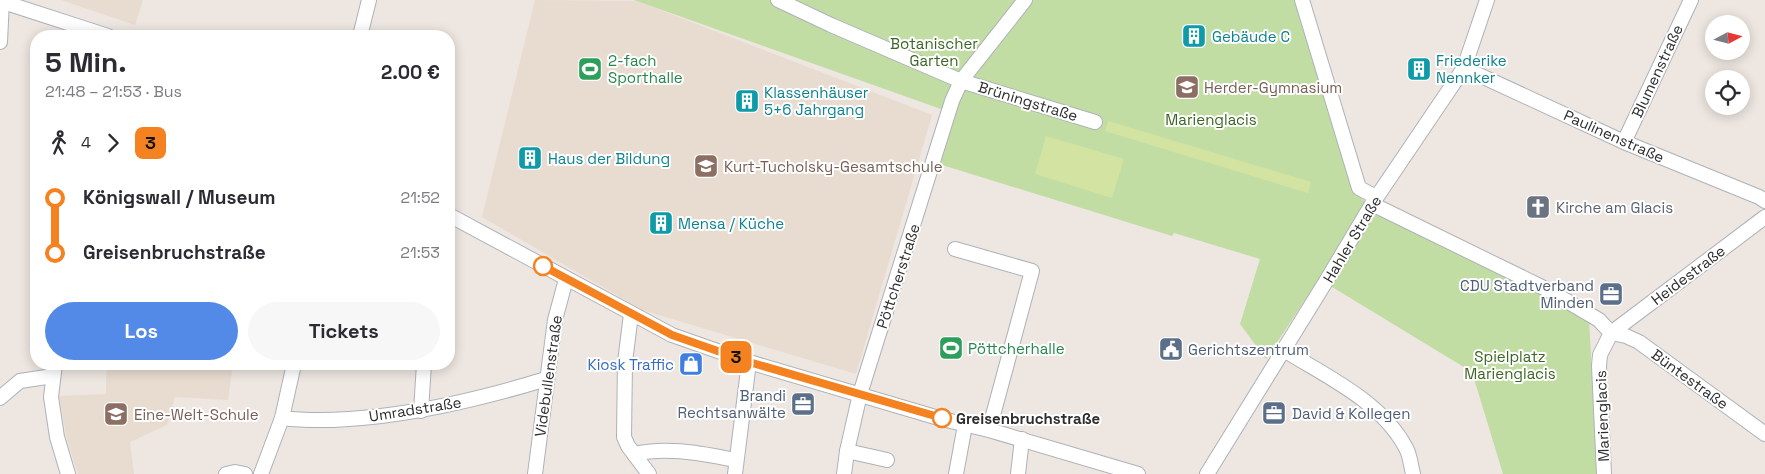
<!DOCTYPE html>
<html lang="de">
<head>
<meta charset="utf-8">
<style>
  body { margin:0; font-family:"Space Grotesk",sans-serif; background:#f7f7f7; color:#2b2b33; height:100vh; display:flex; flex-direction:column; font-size:19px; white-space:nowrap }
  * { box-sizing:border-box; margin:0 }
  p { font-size:16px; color:#7c7c81 }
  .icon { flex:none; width:28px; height:28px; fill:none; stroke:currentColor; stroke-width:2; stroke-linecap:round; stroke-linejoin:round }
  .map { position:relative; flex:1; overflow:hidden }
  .panel { position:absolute; left:30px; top:30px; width:425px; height:340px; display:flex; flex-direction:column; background:#fff; border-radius:20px; box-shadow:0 2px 12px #0003 }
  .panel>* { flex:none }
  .badge { padding:0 10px; border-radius:8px; font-size:18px; line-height:32px }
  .needle { width:32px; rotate:83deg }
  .tools { position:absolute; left:1705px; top:15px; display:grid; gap:10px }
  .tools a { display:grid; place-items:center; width:45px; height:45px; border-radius:50%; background:#fff; box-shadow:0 2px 12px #0003; font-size:25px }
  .map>.badge { position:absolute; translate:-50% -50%; box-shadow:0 0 0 2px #fff }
  .legs { display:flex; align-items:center; gap:8px; height:55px; padding:0 15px; font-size:16px }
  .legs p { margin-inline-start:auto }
  .headline { display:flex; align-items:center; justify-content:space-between; height:85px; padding:0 15px }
  h1 { font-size:28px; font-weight:700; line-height:38px }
  .button { display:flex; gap:10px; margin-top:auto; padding:10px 15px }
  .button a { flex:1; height:58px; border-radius:30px; background:#538ae8; color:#fff; font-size:20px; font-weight:700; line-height:58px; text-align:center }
  .button a+a { background:#f7f7f7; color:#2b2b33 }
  ul { padding:0 15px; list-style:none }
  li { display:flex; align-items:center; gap:18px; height:55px; font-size:19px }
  li i { display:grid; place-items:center; width:8px; height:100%; margin:0 6px; background:currentColor }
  li i::after { content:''; width:12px; height:12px; margin:-6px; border:4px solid; border-radius:50%; background:#fff }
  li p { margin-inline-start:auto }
  li:first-child i { background:linear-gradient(#0000 50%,currentColor 0) }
  li:last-child i { background:linear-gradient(currentColor 50%,#0000 0) }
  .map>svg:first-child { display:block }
</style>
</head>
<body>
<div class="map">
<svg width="1765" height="474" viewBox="0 0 1765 474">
  <rect width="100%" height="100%" fill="#ede6e1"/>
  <g fill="#e8dcd0">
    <polygon points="61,0 143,0 135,25"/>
    <polygon points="535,0 637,1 932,115 856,374 642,310 482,217"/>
    <polygon points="108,364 233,364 228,400 175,397 167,425 130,442 134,474 78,474 67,440 59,396 106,394 106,379"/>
  </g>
  <polygon fill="#c2dda4" points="634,0 1303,0 1355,191 1364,201 1589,318 1597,474 1503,474 1472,372 1319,279 1266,359 1240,324 1260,259 1174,233 1172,236 939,164 955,114"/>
  <g fill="#d3e3a1">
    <polygon points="1108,121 1311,182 1308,193 1105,131"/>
    <polygon points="1046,136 1124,159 1112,198 1035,174"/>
  </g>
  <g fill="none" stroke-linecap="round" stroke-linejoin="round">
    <defs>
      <g id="minor">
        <polyline points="778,0 831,25 961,81 1095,122"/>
        <polyline points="1302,0 1359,188 1376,197"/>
        <polyline points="0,1 108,36"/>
        <polyline points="360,36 369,0"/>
        <polyline points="0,42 2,0"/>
        <polyline points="1464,68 1624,142 1759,197 1765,201"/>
        <polyline points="1624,142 1691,0"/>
        <polyline points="1372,204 1550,291 1599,320 1611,333"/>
        <polyline points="449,215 672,335 749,362 942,419 989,430 1138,474"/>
        <polyline points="955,249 1032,271 989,430"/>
        <polyline points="631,314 625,362 624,437 628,446 649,474"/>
        <polyline points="1611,333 1626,336 1639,342 1765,434"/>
        <path d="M1284 350C1327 377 1381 401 1406 448 1410 455 1411 466 1413 474"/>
        <polyline points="55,364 51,397 57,437 68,474"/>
        <polyline points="0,398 20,381 53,376"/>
        <polyline points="421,411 424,364"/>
        <path d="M282 418C315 422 348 420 381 416 439 409 491 396 546 379"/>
        <polyline points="847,451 887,460"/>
        <path d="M634 454C668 446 703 454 736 460"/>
        <polyline points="226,474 235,472 245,474"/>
        <polyline points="261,474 282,418 294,364"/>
        <polyline points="535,474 555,320 566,279"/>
        <polyline points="735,474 749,362"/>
        <polyline points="844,474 847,451 860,394 952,101 961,81 1025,0"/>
        <polyline points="956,474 965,425"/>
        <polyline points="1018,474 1022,439"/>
        <polyline points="1207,474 1328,278 1372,204 1464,68 1487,0"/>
        <polyline points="1604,474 1599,366 1600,355 1611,333 1765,217"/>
      </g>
    </defs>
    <use href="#minor" stroke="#aeb2b8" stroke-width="16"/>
    <use href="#minor" stroke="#fff" stroke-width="14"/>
  </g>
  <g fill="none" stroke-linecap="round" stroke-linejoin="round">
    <defs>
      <polyline id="line-1" points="543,266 672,335 749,362 942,418"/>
    </defs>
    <use href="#line-1" stroke="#fff" stroke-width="11"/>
    <use href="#line-1" stroke="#f58220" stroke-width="8"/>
  </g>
  <defs>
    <symbol id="building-square" viewBox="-11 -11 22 22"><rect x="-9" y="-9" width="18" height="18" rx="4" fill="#0f9aa8" stroke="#fff"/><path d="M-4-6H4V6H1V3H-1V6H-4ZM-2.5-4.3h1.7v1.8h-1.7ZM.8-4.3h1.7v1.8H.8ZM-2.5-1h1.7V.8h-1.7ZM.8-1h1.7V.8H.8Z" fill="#fff"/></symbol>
    <symbol id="stadium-square" viewBox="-11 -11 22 22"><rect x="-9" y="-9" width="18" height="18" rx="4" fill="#2e9e5b" stroke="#fff"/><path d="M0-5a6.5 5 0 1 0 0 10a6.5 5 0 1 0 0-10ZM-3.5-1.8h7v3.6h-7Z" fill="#fff"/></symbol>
    <symbol id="school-square" viewBox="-11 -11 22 22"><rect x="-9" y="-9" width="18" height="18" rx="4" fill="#8d6e63" stroke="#fff"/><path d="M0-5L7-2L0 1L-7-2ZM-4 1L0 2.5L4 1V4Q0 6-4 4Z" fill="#fff"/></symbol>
    <symbol id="church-square" viewBox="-11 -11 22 22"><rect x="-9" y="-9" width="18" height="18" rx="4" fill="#6b7280" stroke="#fff"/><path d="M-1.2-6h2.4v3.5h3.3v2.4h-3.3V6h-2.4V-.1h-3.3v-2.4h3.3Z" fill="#fff"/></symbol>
    <symbol id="office-square" viewBox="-11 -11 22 22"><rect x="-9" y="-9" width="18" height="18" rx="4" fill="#5c6f8a" stroke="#fff"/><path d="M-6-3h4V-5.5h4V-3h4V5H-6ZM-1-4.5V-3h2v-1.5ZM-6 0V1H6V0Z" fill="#fff"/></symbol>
    <symbol id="civic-square" viewBox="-11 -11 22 22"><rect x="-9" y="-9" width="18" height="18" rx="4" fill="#5c6f8a" stroke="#fff"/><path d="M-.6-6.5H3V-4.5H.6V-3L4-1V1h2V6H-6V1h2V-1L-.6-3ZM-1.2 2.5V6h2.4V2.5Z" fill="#fff"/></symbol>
    <symbol id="shop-square" viewBox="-11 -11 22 22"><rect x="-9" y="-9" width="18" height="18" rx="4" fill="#3f7fe0" stroke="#fff"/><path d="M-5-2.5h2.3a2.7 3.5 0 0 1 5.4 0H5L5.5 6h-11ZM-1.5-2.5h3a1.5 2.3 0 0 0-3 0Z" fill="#fff"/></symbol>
  </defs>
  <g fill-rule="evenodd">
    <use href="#building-square" x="1180" y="22" width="28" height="28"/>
    <use href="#stadium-square" x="576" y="55" width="28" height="28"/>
    <use href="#building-square" x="1405" y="55" width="28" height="28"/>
    <use href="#school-square" x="1173" y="73" width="28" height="28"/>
    <use href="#building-square" x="733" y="87" width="28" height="28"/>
    <use href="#building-square" x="516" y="144" width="28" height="28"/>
    <use href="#school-square" x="692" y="152" width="28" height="28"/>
    <use href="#church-square" x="1524" y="193" width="28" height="28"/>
    <use href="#building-square" x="647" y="209" width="28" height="28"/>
    <use href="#office-square" x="1597" y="280" width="28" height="28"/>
    <use href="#stadium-square" x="937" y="334" width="28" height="28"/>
    <use href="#civic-square" x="1157" y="335" width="28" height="28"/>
    <use href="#shop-square" x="677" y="350" width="28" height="28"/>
    <use href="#office-square" x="789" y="390" width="28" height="28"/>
    <use href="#office-square" x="1260" y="399" width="28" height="28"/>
    <use href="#school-square" x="102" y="400" width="28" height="28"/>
  </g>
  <g fill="#fff" stroke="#f58220" stroke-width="2.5">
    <circle cx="543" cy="266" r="9"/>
    <circle cx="942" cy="418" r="9"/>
  </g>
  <g text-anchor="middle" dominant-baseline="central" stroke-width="4" stroke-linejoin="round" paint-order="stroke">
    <g font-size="15" fill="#0d838f" stroke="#fff" text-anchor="start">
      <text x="1212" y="36">Gebäude C</text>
      <text x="1436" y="60">Friederike<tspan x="1436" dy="17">Nennker</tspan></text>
      <text x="764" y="92">Klassenhäuser<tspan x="764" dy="17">5+6 Jahrgang</tspan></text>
      <text x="548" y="158">Haus der Bildung</text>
      <text x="678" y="223">Mensa / Küche</text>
    </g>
    <g font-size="15" fill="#3c6523" stroke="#fff">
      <text x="934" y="43">Botanischer<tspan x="934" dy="17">Garten</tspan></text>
      <text x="1211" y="119">Marienglacis</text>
      <text x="1510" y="356">Spielplatz<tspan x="1510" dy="17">Marienglacis</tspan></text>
    </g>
    <g font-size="15" fill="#27864d" stroke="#fff" text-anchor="start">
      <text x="608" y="60">2-fach<tspan x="608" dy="17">Sporthalle</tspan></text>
      <text x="968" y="348">Pöttcherhalle</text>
    </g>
    <g font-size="15" fill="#2d2d2d" stroke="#fff">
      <text transform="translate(1657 71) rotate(-65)">Blumenstraße</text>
      <text transform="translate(1028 101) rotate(17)">Brüningstraße</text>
      <text transform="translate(1614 136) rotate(24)">Paulinenstraße</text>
      <text transform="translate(1352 239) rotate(-59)">Hahler Straße</text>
      <text transform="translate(1688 275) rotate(-37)">Heidestraße</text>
      <text transform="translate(898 276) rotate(-72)">Pöttcherstraße</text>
      <text transform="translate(548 376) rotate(-82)">Videbullenstraße</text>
      <text transform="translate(1690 379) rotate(36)">Büntestraße</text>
      <text transform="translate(415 409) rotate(-9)">Umradstraße</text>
      <text transform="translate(1602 416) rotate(-92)">Marienglacis</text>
    </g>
    <g font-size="15" fill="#785e54" stroke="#fff" text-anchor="start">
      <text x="1204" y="87">Herder-Gymnasium</text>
      <text x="724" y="166">Kurt-Tucholsky-Gesamtschule</text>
      <text x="134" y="414">Eine-Welt-Schule</text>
    </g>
    <g font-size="15" fill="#5b616d" stroke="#fff" text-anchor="start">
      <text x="1556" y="207">Kirche am Glacis</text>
    </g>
    <g font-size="15" fill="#4e5e75" stroke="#fff" text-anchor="end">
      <text x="1594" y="285">CDU Stadtverband<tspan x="1594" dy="17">Minden</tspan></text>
      <text x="1188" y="349" text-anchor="start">Gerichtszentrum</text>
      <text x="786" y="395">Brandi<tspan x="786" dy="17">Rechtsanwälte</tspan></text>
      <text x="1292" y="413" text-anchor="start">David &amp; Kollegen</text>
    </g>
    <g font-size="15" fill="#366cbe" stroke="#fff" text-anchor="end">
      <text x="674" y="364">Kiosk Traffic</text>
    </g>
    <g font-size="15" font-weight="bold" fill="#2d2d2d" stroke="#fff" text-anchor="start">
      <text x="956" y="418">Greisenbruchstraße</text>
    </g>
  </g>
</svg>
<div class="tools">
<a><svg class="needle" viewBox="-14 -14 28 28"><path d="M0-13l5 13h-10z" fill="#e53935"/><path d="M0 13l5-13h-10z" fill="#7c7c81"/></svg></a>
<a><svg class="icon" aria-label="locate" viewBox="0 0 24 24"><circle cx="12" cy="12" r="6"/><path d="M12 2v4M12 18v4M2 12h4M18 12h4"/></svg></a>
</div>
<b class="badge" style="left:736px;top:357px;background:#f58220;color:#111">3</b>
<section class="panel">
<div class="headline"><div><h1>5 Min.</h1><p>21:48 – 21:53 · Bus</p></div><b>2.00 €</b></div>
<div class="legs"><svg class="icon" aria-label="walk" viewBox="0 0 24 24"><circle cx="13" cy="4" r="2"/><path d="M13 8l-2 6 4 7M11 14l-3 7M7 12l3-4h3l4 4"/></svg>4<svg class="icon" aria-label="forward" viewBox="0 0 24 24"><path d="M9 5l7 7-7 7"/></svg><b class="badge" style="background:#f58220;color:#111">3</b></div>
<ul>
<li><i style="color:#f58220"></i><b>Königswall / Museum</b><p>21:52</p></li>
<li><i style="color:#f58220"></i><b>Greisenbruchstraße</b><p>21:53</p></li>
</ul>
<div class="button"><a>Los</a><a>Tickets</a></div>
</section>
</div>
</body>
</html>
